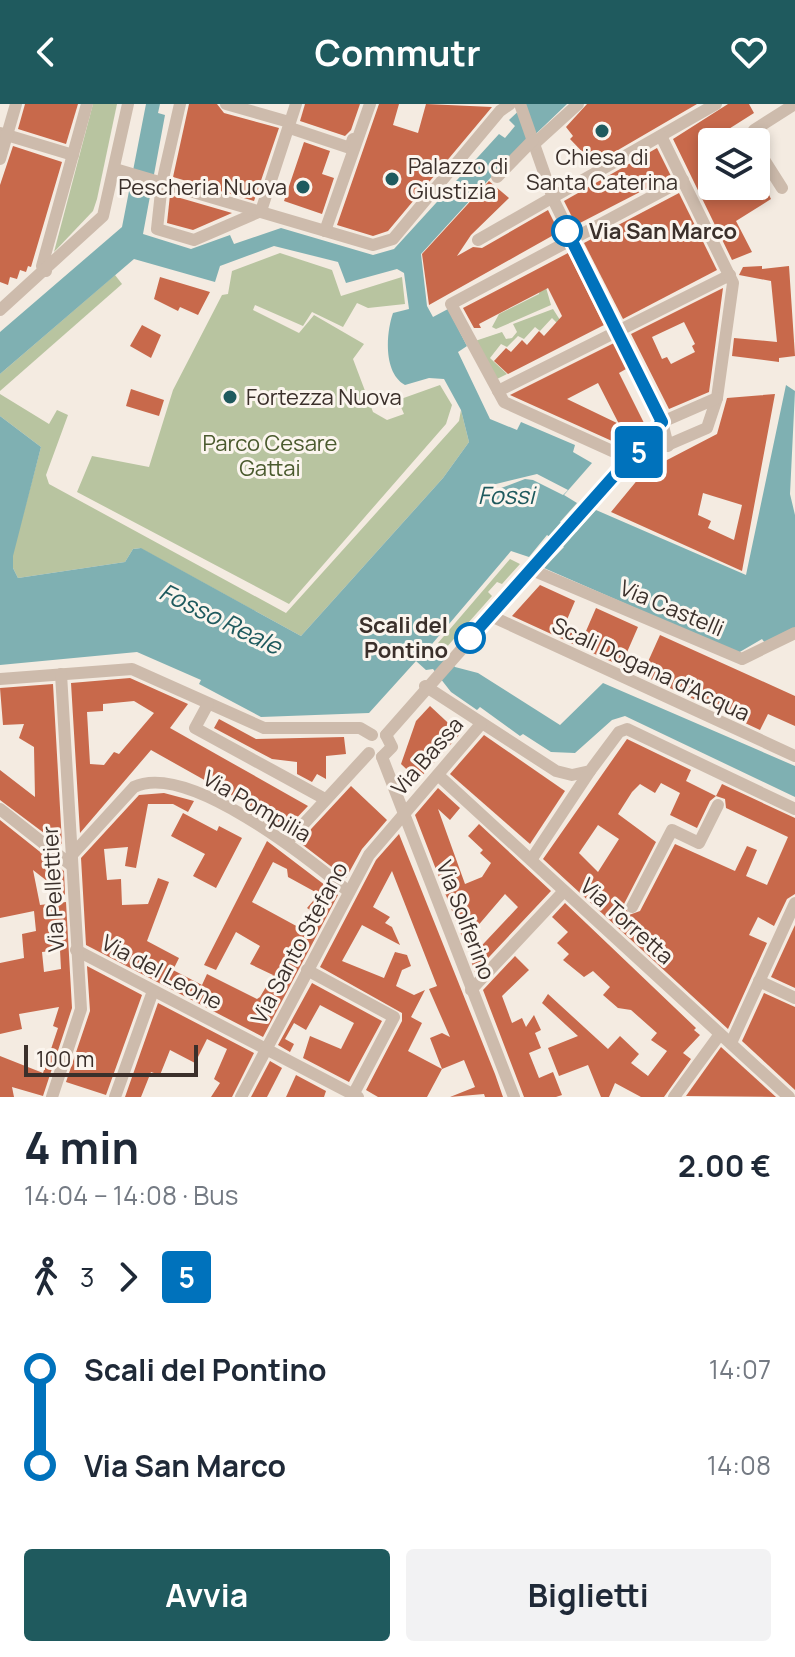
<!DOCTYPE html>
<html lang="it">
<head>
<meta charset="utf-8">
<style>
  body { margin:0; font-family:Manrope,sans-serif; background:#f2f2f3; color:#1f2937; height:100vh; display:flex; flex-direction:column; font-size:30px; white-space:nowrap }
  * { box-sizing:border-box; margin:0 }
  p { font-size:26px; color:#747a83 }
  .icon { flex:none; width:44px; height:44px; fill:none; stroke:currentColor; stroke-width:2; stroke-linecap:round; stroke-linejoin:round }
  .map { position:relative; height:993px; overflow:hidden }
  .side { display:flex; flex-direction:column; background:#fff; flex:1 }
  .side>* { flex:none }
  .badge { padding:0 16px; border-radius:6px; font-size:28px; line-height:52px }
  .fabs { position:absolute; left:698px; top:24px; display:grid; gap:16px }
  .fabs a { display:grid; place-items:center; width:72px; height:72px; border-radius:8px; background:#fff; box-shadow:0 4px 12px #0003; font-size:40px }
  .scale { position:absolute; left:24px; bottom:20px; width:174px; box-sizing:border-box; padding-left:8px; border:4px solid #3b302b; border-top:0; font-size:22px; line-height:28px; white-space:nowrap; color:#3b302b; -webkit-text-stroke:6px #fbf5ee; paint-order:stroke }
  .map>.badge { position:absolute; translate:-50% -50%; box-shadow:0 0 0 4px #fff }
  .legs { display:flex; align-items:center; gap:12px; height:88px; padding:0 24px; font-size:26px }
  .legs p { margin-inline-start:auto }
  .head { display:flex; align-items:center; justify-content:space-between; height:136px; padding:0 24px }
  h1 { font-size:44px; font-weight:700; line-height:60px }
  .action { display:flex; gap:16px; margin-top:auto; padding:16px 24px }
  .action a { flex:1; height:92px; border-radius:8px; background:#1f5a5e; color:#fff; font-size:32px; font-weight:700; line-height:92px; text-align:center }
  .action a+a { background:#f2f2f3; color:#1f2937 }
  ul { padding:0 24px; list-style:none }
  li { display:flex; align-items:center; gap:28px; height:96px; font-size:30px }
  li i { display:grid; place-items:center; width:12px; height:100%; margin:0 10px; background:currentColor }
  li i::after { content:''; width:20px; height:20px; margin:-10px; border:6px solid; border-radius:50%; background:#fff }
  li p { margin-inline-start:auto }
  li:first-child i { background:linear-gradient(#0000 50%,currentColor 0) }
  li:last-child i { background:linear-gradient(currentColor 50%,#0000 0) }
  header { display:flex; justify-content:space-between; align-items:center; height:104px; padding:0 24px; background:#1f5a5e; color:#fff; font-size:36px; font-weight:700 }
  .map>svg:first-child { display:block }
</style>
</head>
<body>
<header><svg class="icon" aria-label="back" viewBox="0 0 24 24"><path d="M15 5l-7 7 7 7"/></svg>Commutr<svg class="icon" aria-label="heart" viewBox="0 0 24 24"><path d="M12 20l-8-8c-3-5 5-10 8-4 3-6 11-1 8 4z"/></svg></header>
<div class="map">
<svg width="795" height="993" viewBox="0 0 795 993">
  <rect width="100%" height="100%" fill="#f4ebe1"/>
  <g fill="#b8c4a0">
    <polygon points="93,0 117,0 97,95 93,107 54,148"/>
    <polygon points="280,149 332,166 341,192 402,173 405,200 368,204 357,199 343,223 312,208 303,222 255,201 253,206 299,229 314,211 364,240 353,255 373,308 387,316 404,310 398,296 440,281 452,301 446,320 289,500 77,388 92,352 149,363 173,286 222,191 228,190 232,167"/>
    <polygon points="115,171 122,180 0,287 0,270"/>
    <polygon points="545,180 551,201 496,225 492,223 499,210 539,190 540,183"/>
    <polygon points="553,205 560,216 557,219 552,214 540,227 535,223 524,235 518,232 507,243 501,240 490,254 507,270 495,276 475,237 502,228 506,235 512,234 517,228 513,220"/>
    <polygon points="0,290 49,320 57,306 68,311 46,371 49,380 286,509 459,317 461,306 469,338 443,374 301,532 140,444 133,445 125,458 18,474 13,464 12,452 41,343 0,312"/>
    <polygon points="510,455 520,460 502,480 497,478 488,488 492,492 445,545 438,539"/>
  </g>
  <path fill="#7fb0b2" d="M146 0H160L158 9 165 11 143 130 191 145 230 131 234 140 281 124 373 151 394 145 499 30 505 34 515 22 509 16 526 0H567L494 70 421 150 427 202 433 213 448 205 467 242 458 248 490 315 517 326 521 318 575 341 573 348 592 359 564 391 577 399 560 418 576 428 596 406 746 471 786 281 795 287 790 390 795 411V524L765 539 762 535 738 549 544 464 564 443 547 431 529 453 511 447 432 540 455 563 478 569 560 621 603 579 795 662V693L625 612 612 616 575 649 551 648 523 630 520 632 480 603 477 606 451 588 433 565 426 566 416 557 369 609 261 613 199 580 201 576 137 548 0 561V312L41 343 13 452V464L18 474 125 458 133 445 141 444 301 532 443 374 469 338 461 306 444 275 429 274 405 281C383 269 386 229 393 209L409 205 404 169 397 165 346 179 338 158 274 142 220 162 215 178 134 155 0 270V228L122 123Z"/>
  <polygon fill="#f4ebe1" points="537,370 568,386 563,391 533,376 525,375 493,387 492,381"/>
  <g fill="#c8694b" fill-rule="evenodd">
    <polygon points="25,0 78,0 66,40 18,25"/>
    <polygon points="189,0 217,0 224,9 279,24 254,97 173,73"/>
    <polygon points="305,0 360,0 351,26 345,32 300,17"/>
    <polygon points="379,0 399,0 393,21 418,29 426,0 492,3 388,127 373,132 337,121"/>
    <polygon points="587,0 697,0 594,60 570,35 573,32 566,23"/>
    <polygon points="728,0 749,0 754,9 724,28 728,34 712,38 712,82 756,82 756,64 771,95 736,117 752,148 732,156 673,35"/>
    <polygon points="304,38 330,47 322,70 334,74 322,110 284,97"/>
    <polygon points="13,42 62,58 31,163 28,162 26,168 20,166 17,175 10,173 8,181 0,178 0,81"/>
    <polygon points="657,44 671,72 576,121 564,97"/>
    <polygon points="489,77 509,94 471,131 457,152 473,143 482,144 548,106 559,128 429,201 422,150"/>
    <polygon points="679,89 717,166 623,215 584,139"/>
    <polygon points="170,91 232,109 193,126 167,119"/>
    <polygon points="568,149 604,221 508,270 494,257 506,244 511,248 522,236 527,241 539,227 544,232 562,212 548,184 479,220 481,224 474,224 463,204"/>
    <polygon points="762,162 762,165 789,162 795,252 779,254 779,258 732,252 734,234 777,238 771,177 739,171 743,163"/>
    <polygon points="160,173 210,188 198,211 180,203 178,207 154,195"/>
    <path d="M723 184 709 288 669 305 631 230ZM684 218 695 240 692 242 695 248 671 260 667 253 662 255 652 233Z"/>
    <polygon points="142,221 161,231 151,254 130,242"/>
    <path d="M614 239 626 265 619 269 645 321 612 337 510 291ZM598 279 619 320 567 295Z"/>
    <polygon points="131,285 164,296 159,312 126,302"/>
    <path d="M775 290 742 467 611 408 644 368 717 330 727 294ZM703 389 742 401 734 436 708 424 711 417 698 411Z"/>
    <polygon points="540,481 575,497 563,525 583,534 596,504 638,523 621,562 512,512"/>
    <polygon points="660,531 795,592 795,622 768,610 760,626 642,571"/>
    <path d="M130 574 188 600 170 624 308 702 288 723 151 646 80 729 71 579ZM134 597 154 609 119 650 114 648 104 661 90 660 87 608 103 607V600Z"/>
    <polygon points="53,580 62,739 60,741 0,696 0,666 35,693 34,643 19,634 24,620 3,621 0,584"/>
    <polygon points="430,602 460,630 418,676 401,660 416,617"/>
    <polygon points="219,615 256,635 344,633 346,650 326,652 326,675 317,670 312,678 297,670 297,658 272,655 214,624"/>
    <polygon points="484,631 565,687 530,740 450,670"/>
    <path d="M627 635 691 666 686 677 716 692 710 697 697 724 670 711 680 689 661 679 655 689 640 680 632 688 618 710 656 738 624 800 629 811 640 807 675 740 735 767 747 742 757 746 746 772 767 781 788 733 726 704 725 695 716 692 722 680 795 714V790L787 795 774 822 758 813 749 831 767 839 728 925 543 755ZM598 721 619 735 598 768 579 749Z"/>
    <polygon points="351,682 387,716 362,745 346,774 299,738"/>
    <polygon points="438,684 460,704 450,716 438,705 465,780 482,773 491,759 480,749 483,746 468,732 479,720 551,787 475,868 470,854 518,803 505,790 464,838 415,711"/>
    <path d="M164 689 194 697 188 708 173 700H148L136 764 125 762 128 743 104 745 107 776 121 775 122 801 148 800 158 774 169 778 147 837 179 854 173 866 202 881 207 870 257 895 260 893 273 871 250 860 260 842 236 828 216 866 204 861 267 737 338 791 263 933 86 841 81 754 139 691ZM273 758 287 765 288 773 319 790 307 804 310 806 300 824 252 798Z"/>
    <polygon points="183,709 217,727 219,722 242,734 216,784 193,772 205,750 171,732"/>
    <path d="M0 716 64 767 65 791 33 766 40 801 66 798 72 904 43 992 12 983 14 993H0V952L43 969 58 924 53 922 59 903 19 910 22 925 0 930V859L24 854 22 830 36 827 34 807 0 814ZM60 846 61 865 44 868 42 848Z"/>
    <path d="M399 730 495 970 503 993H485L484 990 450 993 475 983 464 956 442 965 427 993H378L366 986 402 917V909L320 863 376 756ZM392 767 437 882 429 885 450 933 442 929 430 934 442 965 408 947 422 919 411 913 425 886 414 891 396 882 402 866 411 862 407 851 395 848 384 874 342 857 362 821 400 841 392 823 385 819 390 813 373 803Z"/>
    <polygon points="565,799 696,924 694,926 700,931 683,949 691,955 664,993 641,993 615,979 609,993 601,993 588,961 559,972 548,944 578,932 542,899 548,890 608,945 620,932 639,950 631,959 648,972 667,947 651,936 657,929 631,906 618,904 603,891 610,883 593,867 584,873 563,856 569,850 557,839 568,828 552,813"/>
    <polygon points="795,821 795,884 771,873"/>
    <polygon points="515,852 529,866 502,892 512,919 522,914 526,923 534,911 541,926 535,929 541,944 529,949 539,974 553,968 562,991 556,993 524,993 483,886"/>
    <polygon points="87,862 142,891 106,991 66,978 90,907"/>
    <polygon points="312,879 382,917 349,978 303,954 310,932 341,945 354,919 320,901 306,926 294,919 285,935 294,940 290,948 278,941"/>
    <polygon points="764,889 795,903 795,986 742,937"/>
    <polygon points="158,899 254,949 232,993 211,993 220,979 214,975 227,945 207,935 195,959 170,946 160,971 151,968 141,993 125,993"/>
    <polygon points="721,943 776,993 686,992"/>
    <polygon points="270,957 282,964 267,993 251,993"/>
    <polygon points="296,971 326,987 324,993 286,993"/>
  </g>
  <g fill="none" stroke-linecap="round" stroke-linejoin="round">
    <g stroke="#cdbbac" stroke-width="12">
      <polyline points="180,0 162,79 157,125 194,136 261,107"/>
      <polyline points="226,0 289,18"/>
      <polyline points="520,0 554,97 662,318 668,342"/>
      <polyline points="290,24 350,44 353,35"/>
      <polyline points="0,29 73,51"/>
      <polyline points="752,38 751,31 754,26 795,0"/>
      <polyline points="534,40 578,0"/>
      <polyline points="756,43 782,84"/>
      <polyline points="0,55 16,0"/>
      <polyline points="115,65 373,141 393,135 500,7 510,0"/>
      <polyline points="497,73 533,36"/>
      <polyline points="261,107 296,0"/>
      <polyline points="325,127 370,0"/>
      <polyline points="478,136 716,0"/>
      <polyline points="46,167 42,162 87,0"/>
      <polyline points="0,206 103,112 128,0"/>
      <polyline points="498,287 730,171"/>
      <polyline points="635,355 707,324 717,294 733,179 661,32"/>
      <polyline points="632,356 504,298 451,200 683,76"/>
      <polyline points="532,466 742,555 795,529"/>
      <polyline points="491,512 795,652"/>
      <polyline points="0,575 132,565 264,624 360,624 372,631"/>
      <polyline points="425,582 556,667 572,671 590,667 619,628 627,625 795,705"/>
      <polyline points="208,600 195,624 325,695"/>
      <polyline points="386,631 662,318 717,294"/>
      <polyline points="382,653 514,993"/>
      <polyline points="382,653 392,643 386,631"/>
      <polyline points="438,671 789,993"/>
      <polyline points="0,705 71,761"/>
      <polyline points="288,737 369,649"/>
      <path d="M70 753 134 683C187 657 308 754 349 788"/>
      <polyline points="531,756 590,667"/>
      <polyline points="632,803 672,726 699,739 718,701"/>
      <polyline points="76,846 358,993"/>
      <polyline points="307,866 394,913 353,991"/>
      <polyline points="759,877 795,894"/>
      <polyline points="471,886 564,787"/>
      <polyline points="731,939 795,799"/>
      <polyline points="52,993 81,905 61,570"/>
      <polyline points="115,993 153,887"/>
      <polyline points="241,993 369,751 481,620"/>
      <polyline points="674,993 720,930"/>
    </g>
  </g>
  <g fill="none" stroke-linecap="round" stroke-linejoin="round">
    <defs>
      <polyline id="line-1" points="470,534 662,318 567,127"/>
    </defs>
    <use href="#line-1" stroke="#fff" stroke-width="18"/>
    <use href="#line-1" stroke="#0072bc" stroke-width="12"/>
  </g>
  <g fill="#1f5a5e" stroke="#fbf5ee" stroke-width="3">
    <circle cx="602" cy="27" r="8"/>
    <circle cx="392" cy="75" r="8"/>
    <circle cx="303" cy="83" r="8"/>
    <circle cx="230" cy="293" r="8"/>
  </g>
  <g fill="#fff" stroke="#0072bc" stroke-width="4">
    <circle cx="567" cy="127" r="14"/>
    <circle cx="470" cy="534" r="14"/>
  </g>
  <g text-anchor="middle" dominant-baseline="central" stroke-width="6" stroke-linejoin="round" paint-order="stroke">
    <g font-size="22" fill="#3b302b" stroke="#fbf5ee" text-anchor="start">
      <text x="602" y="53" text-anchor="middle">Chiesa di<tspan x="602" dy="25">Santa Caterina</tspan></text>
      <text x="408" y="62">Palazzo di<tspan x="408" dy="25">Giustizia</tspan></text>
      <text x="287" y="83" text-anchor="end">Pescheria Nuova</text>
      <text x="246" y="293">Fortezza Nuova</text>
    </g>
    <g font-size="22" font-weight="bold" fill="#3b302b" stroke="#fbf5ee" text-anchor="start">
      <text x="589" y="127">Via San Marco</text>
      <text x="448" y="521" text-anchor="end">Scali del<tspan x="448" dy="25">Pontino</tspan></text>
    </g>
    <g font-size="22" fill="#4a5a2e" stroke="#fbf5ee">
      <text x="270" y="339">Parco Cesare<tspan x="270" dy="25">Gattai</tspan></text>
    </g>
    <g font-size="22" fill="#3b302b" stroke="#fbf5ee">
      <text transform="translate(672 504) rotate(23)">Via Castelli</text>
      <text transform="translate(651 565) rotate(25)">Scali Dogana d'Acqua</text>
      <text transform="translate(427 652) rotate(-49)">Via Bassa</text>
      <text transform="translate(257 702) rotate(30)">Via Pompilia</text>
      <text transform="translate(53 785) rotate(-93)">Via Pellettier</text>
      <text transform="translate(466 816) rotate(69)">Via Solferino</text>
      <text transform="translate(627 817) rotate(42)">Via Torretta</text>
      <text transform="translate(299 839) rotate(-62)">Via Santo Stefano</text>
      <text transform="translate(162 868) rotate(28)">Via del Leone</text>
    </g>
    <g font-size="24" font-style="italic" fill="#1f5a5e" stroke="#fbf5ee">
      <text x="506" y="390">Fossi</text>
      <text transform="translate(221 514) rotate(26)">Fosso Reale</text>
    </g>
  </g>
</svg>
<div class="fabs">
<a><svg class="icon" aria-label="layers" viewBox="0 0 24 24"><path d="M12 4l9 5-9 5-9-5zM3 14l9 5 9-5"/></svg></a>
</div>
<div class="scale">100 m</div>
<b class="badge" style="left:639px;top:348px;background:#0072bc;color:#fff">5</b>
</div>
<section class="side">
<div class="head"><div><h1>4 min</h1><p>14:04 – 14:08 · Bus</p></div><b>2.00 €</b></div>
<div class="legs"><svg class="icon" aria-label="walk" viewBox="0 0 24 24"><circle cx="13" cy="4" r="2"/><path d="M13 8l-2 6 4 7M11 14l-3 7M7 12l3-4h3l4 4"/></svg>3<svg class="icon" aria-label="forward" viewBox="0 0 24 24"><path d="M9 5l7 7-7 7"/></svg><b class="badge" style="background:#0072bc;color:#fff">5</b></div>
<ul>
<li><i style="color:#0072bc"></i><b>Scali del Pontino</b><p>14:07</p></li>
<li><i style="color:#0072bc"></i><b>Via San Marco</b><p>14:08</p></li>
</ul>
<div class="action"><a>Avvia</a><a>Biglietti</a></div>
</section>
</body>
</html>
